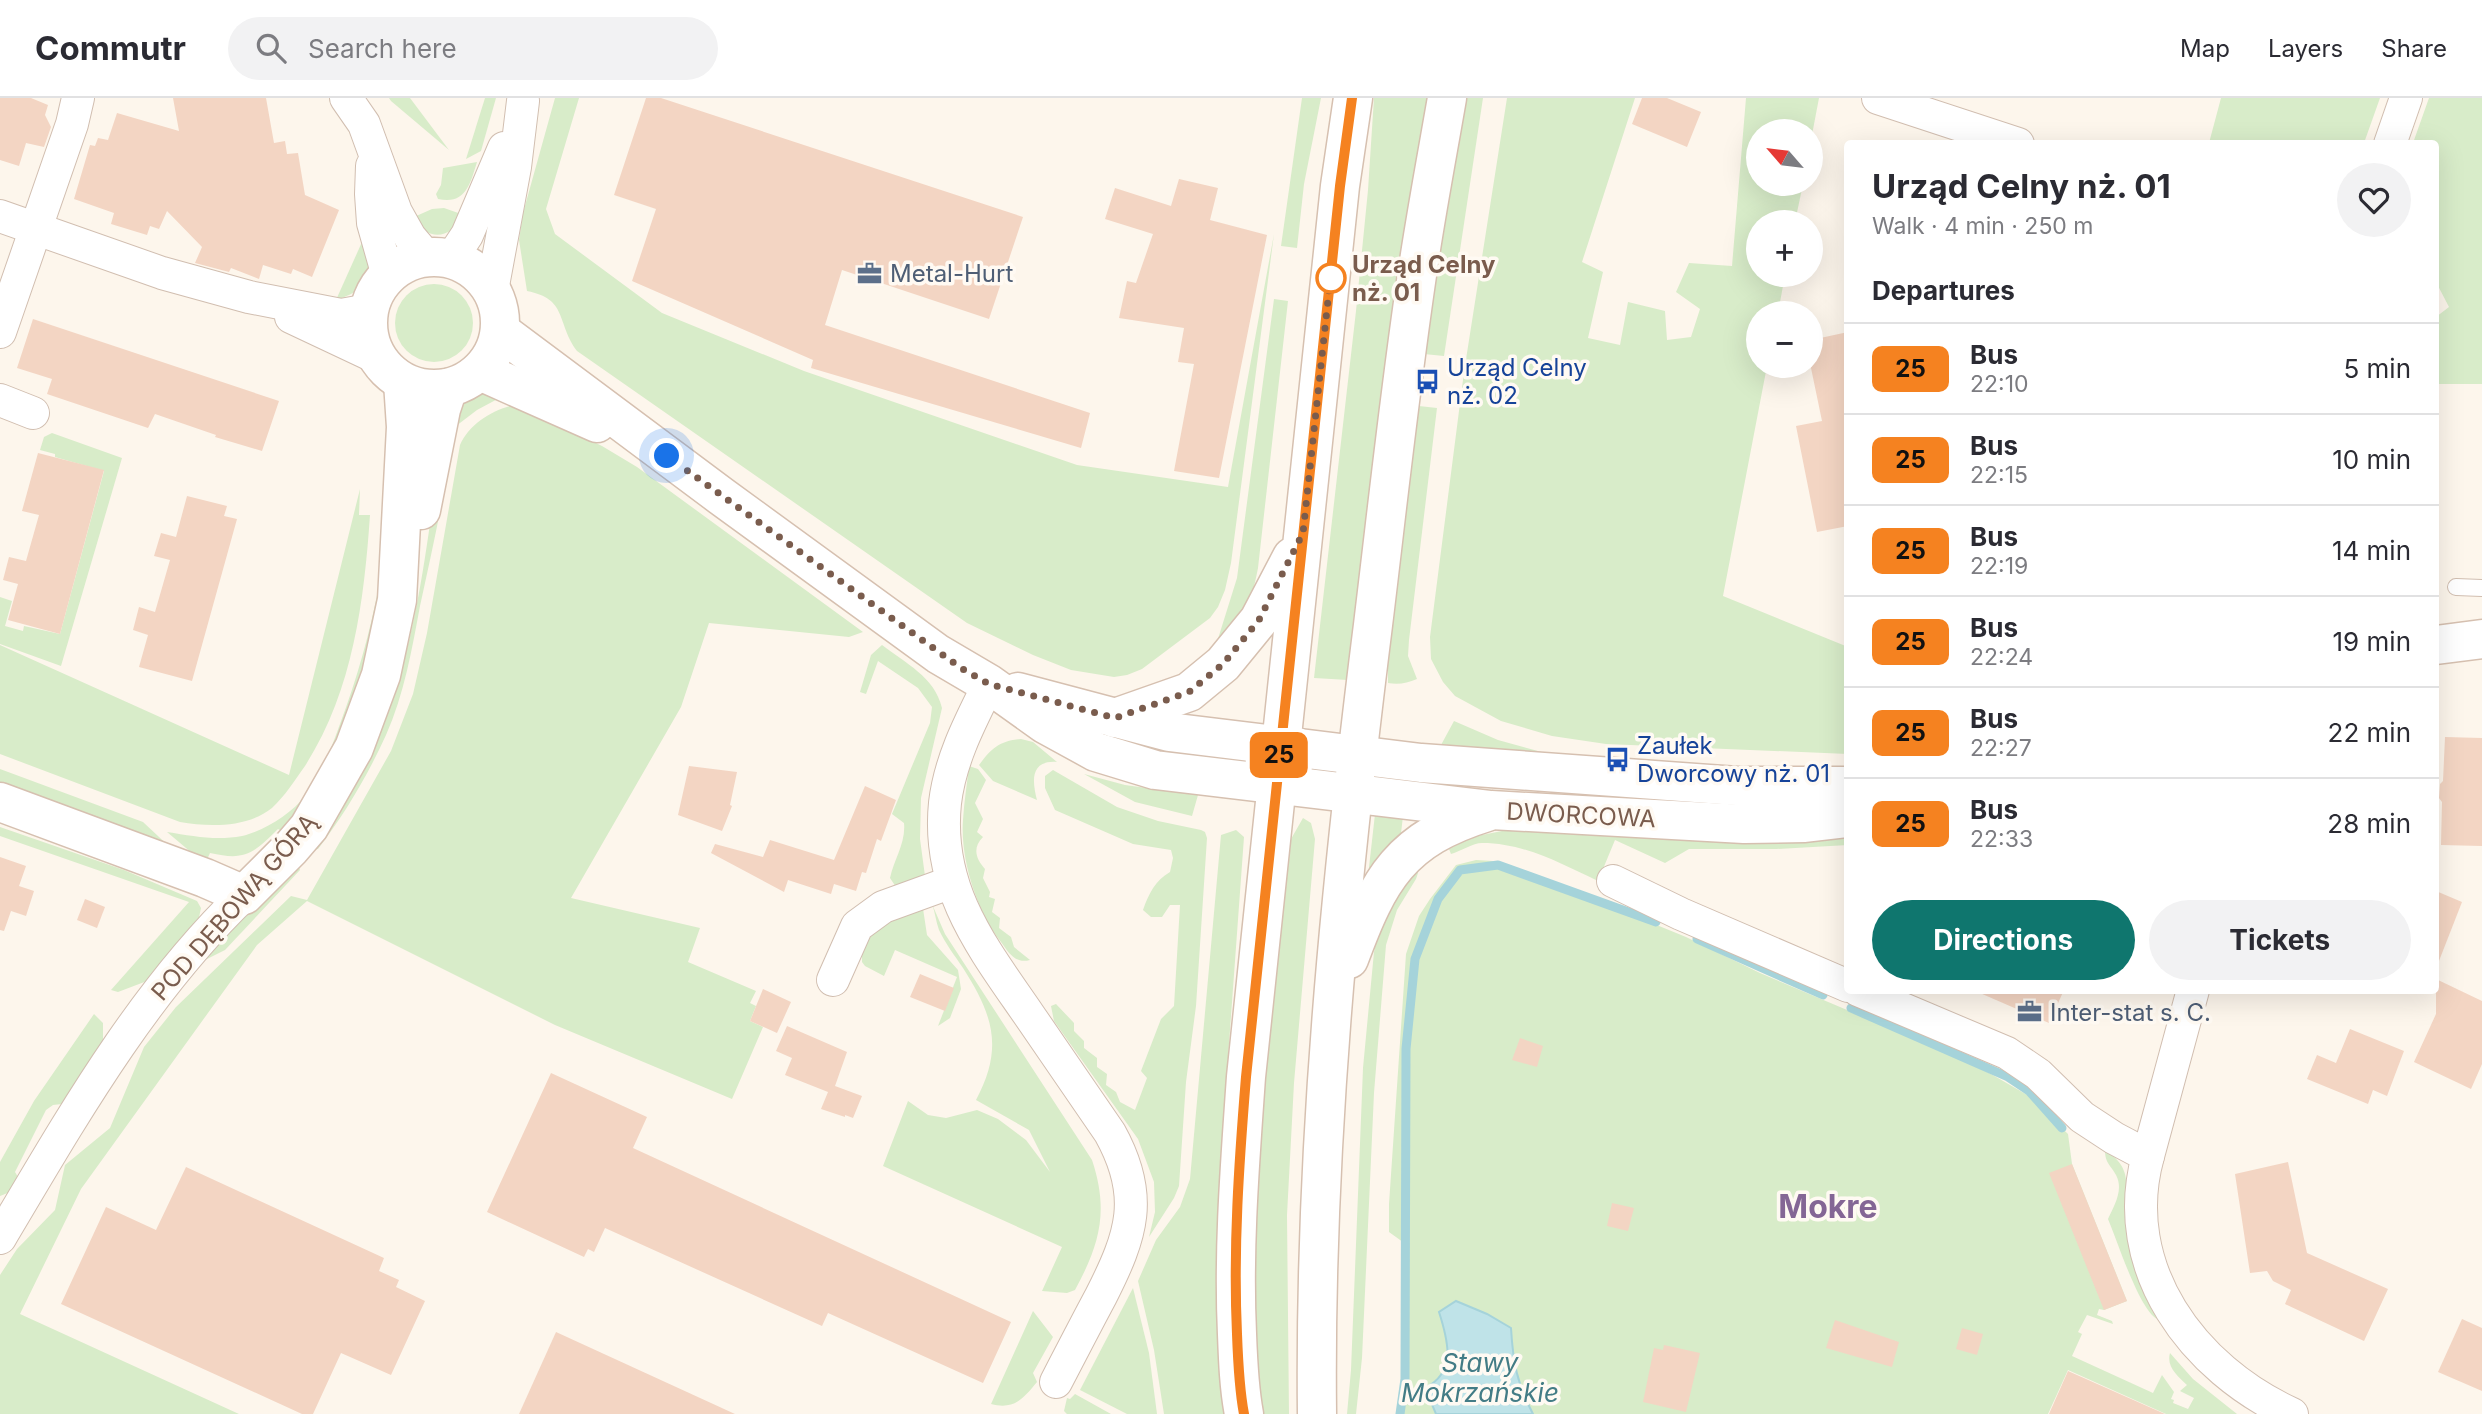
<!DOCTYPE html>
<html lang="en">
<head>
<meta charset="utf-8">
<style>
  body { margin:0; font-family:Inter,sans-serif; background:#f2f2f3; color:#2b2b33; height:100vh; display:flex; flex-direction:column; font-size:26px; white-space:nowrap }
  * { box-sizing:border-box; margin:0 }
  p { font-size:23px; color:#7c7c81 }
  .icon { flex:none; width:38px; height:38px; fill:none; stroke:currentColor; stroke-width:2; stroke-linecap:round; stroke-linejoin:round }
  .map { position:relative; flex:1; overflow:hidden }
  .sheet { position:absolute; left:1844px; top:42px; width:595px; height:854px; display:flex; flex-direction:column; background:#fff; border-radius:7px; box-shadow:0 7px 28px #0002 }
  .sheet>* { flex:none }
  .badge { padding:0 14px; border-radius:10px; font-size:24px; line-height:46px }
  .needle { width:46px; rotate:298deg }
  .tools { position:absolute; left:1746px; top:21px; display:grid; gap:14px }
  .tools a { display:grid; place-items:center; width:77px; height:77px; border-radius:50%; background:#fff; box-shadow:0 7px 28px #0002; font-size:35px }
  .you { position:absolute; width:35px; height:35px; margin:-18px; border:5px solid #fff; border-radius:50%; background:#1a73e8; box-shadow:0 0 0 10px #1a73e833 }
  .map>.badge { position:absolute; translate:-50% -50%; box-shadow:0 0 0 4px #fff }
  h2 { padding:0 28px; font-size:26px; line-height:63px }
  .round { display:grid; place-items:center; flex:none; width:74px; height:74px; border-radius:37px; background:#f2f2f3 }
  .overview { display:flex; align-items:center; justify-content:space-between; height:119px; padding:0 28px }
  h1 { font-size:33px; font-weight:700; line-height:52px }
  .cta { display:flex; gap:14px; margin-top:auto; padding:14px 28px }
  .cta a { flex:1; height:80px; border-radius:42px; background:#0f766e; color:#fff; font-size:28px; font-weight:700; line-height:80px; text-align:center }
  .cta a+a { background:#f2f2f3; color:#2b2b33 }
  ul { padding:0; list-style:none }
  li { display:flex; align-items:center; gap:21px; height:91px; padding:0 28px; border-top:2px solid #e1e1e2 }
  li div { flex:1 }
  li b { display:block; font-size:26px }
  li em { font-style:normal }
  li .badge { min-width:77px; font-weight:700; text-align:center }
  header { display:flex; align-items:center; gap:42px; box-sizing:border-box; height:98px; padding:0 35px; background:#fff; border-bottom:2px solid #e1e1e2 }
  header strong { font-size:33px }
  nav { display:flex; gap:38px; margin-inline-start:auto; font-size:24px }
  .search { width:490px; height:63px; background:#f2f2f3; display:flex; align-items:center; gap:18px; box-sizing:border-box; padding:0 24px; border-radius:38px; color:#7c7c81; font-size:26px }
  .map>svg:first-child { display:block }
</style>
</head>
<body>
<header>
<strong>Commutr</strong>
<div class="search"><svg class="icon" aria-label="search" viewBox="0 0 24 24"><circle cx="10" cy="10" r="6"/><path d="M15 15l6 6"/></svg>Search here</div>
<nav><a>Map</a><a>Layers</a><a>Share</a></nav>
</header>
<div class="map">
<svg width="2482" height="1316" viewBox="0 0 2482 1316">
  <rect width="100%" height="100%" fill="#fdf6ec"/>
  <g fill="#d8ecc9">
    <polygon points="389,0 410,0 449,52 391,3"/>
    <polygon points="485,0 496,0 481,53 466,61"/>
    <path d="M555 0H579L546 111 555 136 662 215 804 273 1077 367 1228 389 1274 136 1231 465 1225 492 1218 509 1210 520 1142 571 1127 577 1114 579 1071 572 1033 557 967 525 577 253C556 224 568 201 527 193L519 142 523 115Z"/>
    <polygon points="1302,0 1321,0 1304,86 1297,150 1281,148"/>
    <polygon points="1374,0 1427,0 1413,82 1348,582 1314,580 1356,213 1368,92"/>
    <polygon points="1465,0 1483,0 1444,258 1424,256"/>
    <polygon points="1507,0 1635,0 1582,164 1603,174 1588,240 1620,247 1628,204 1665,213 1667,242 1691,239 1700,211 1676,194 1689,165 1732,168 1746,0 1819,0 1811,42 1811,33 1759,33 1759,86 1803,86 1795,124 1759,124 1759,177 1785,177 1778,215 1759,215 1759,268 1767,268 1723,498 1848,549 1848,656 1606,646 1552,638 1501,623 1455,598 1443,584 1431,561 1430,539 1464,274"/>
    <polygon points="2221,0 2380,0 2364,45 2209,45"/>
    <polygon points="2429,0 2482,0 2482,286 2436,286 2436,219 2449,209 2436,184 2436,46 2413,45"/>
    <path d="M477 64C470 86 466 107 438 101L436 96 441 87 443 70Z"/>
    <path d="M444 110 464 117C450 141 428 145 414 119L432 111Z"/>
    <path d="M362 144 372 167C363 190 359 194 336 202Z"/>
    <circle cx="434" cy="225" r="39"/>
    <path d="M1274 201 1288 203 1258 470C1250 511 1246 515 1217 544L1237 480Z"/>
    <polygon points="486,293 505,297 477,312 456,328 457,308 470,296"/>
    <path d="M510 308H521L602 348 637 369 863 534 849 539 709 525 681 609 571 800 700 830 688 864 756 893 750 905 756 908 750 923 763 929 732 1001 555 927 307 803 257 847 81 1091 20 1216 239 1316H0V1177L17 1151 55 1112 65 1067 110 1030 144 949 176 909 291 798 307 802 391 653 413 596 427 535 460 347C469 327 489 314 510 308Z"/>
    <path d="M1419 308 1437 310 1409 542 1408 558 1417 581C1407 585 1399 587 1388 585V565Z"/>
    <polygon points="52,335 122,360 61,568 0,546 0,499 12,503 5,528 23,533 24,528 60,536 104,373 55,359 55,356 40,352 44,339"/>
    <path d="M440 351 450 357C442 408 431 458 420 508 412 551 404 597 386 637 368 677 344 717 318 751L310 752C338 709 368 666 387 617 418 533 428 440 440 351Z"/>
    <path d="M360 391 359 417H370C364 504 353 593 305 668 295 682 285 698 272 710 247 730 209 729 180 724L0 656V547L289 677Z"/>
    <path d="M379 487 377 531 344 637 285 735 278 731C253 756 245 763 210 755L205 766 167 734C193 738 216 743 242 738 264 733 291 716 305 698 321 678 331 651 340 626 357 580 370 535 379 487Z"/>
    <path d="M882 547C905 565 935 579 942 610L921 700 920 741 925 778 896 789 890 780C894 761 906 745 904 725L892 716 930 625 932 609 918 590 878 563 866 596 860 594 871 557Z"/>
    <polygon points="1454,623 1498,642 1549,656 1455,650 1441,647"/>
    <path d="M1021 641 1033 644 1057 664C1030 662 1032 683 1037 702L993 683 979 667C992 650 999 643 1021 641Z"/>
    <path d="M969 668 978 671 986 682 975 705 983 721 977 734 983 739C972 750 976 761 985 771L983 780 990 794 989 799 995 801 992 814 1000 820 999 830 1011 839 1014 849 1030 862C1015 866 1009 855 1001 844 977 814 960 761 963 722 964 704 967 686 969 668Z"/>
    <polygon points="0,671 143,724 175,754 0,688"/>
    <path d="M1053 672 1117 709 1158 723 1201 732 1205 734 1207 740 1196 908 1186 984 1179 1088 1174 1100 1149 1139 1155 1114 1154 1084 1138 1041 1054 923 1051 908 1056 906 1074 925V933L1084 943V950L1097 960V969L1107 976 1106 987 1116 994 1120 1004 1135 1012 1147 980 1141 973 1161 921 1174 908 1180 807H1170L1162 819H1151L1143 812C1149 795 1155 783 1170 774L1173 760 1171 752 1133 746 1055 712 1045 690V678Z"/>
    <polygon points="1084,676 1125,687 1198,697 1192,718 1135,704"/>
    <polygon points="1375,716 1403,718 1400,744 1367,787"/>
    <polygon points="1303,720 1311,725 1315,741 1294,985 1287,1117 1289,1316 1256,1316 1251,1232 1259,1050 1268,929 1287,748"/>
    <polygon points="0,729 124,772 197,803 201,810 198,824 147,883 118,894 111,892 189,804 0,738"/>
    <path d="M1512 731 1848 734V747L1776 751H1689L1665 765 1615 742 1598 783C1561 766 1525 745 1482 745 1473 745 1461 753 1451 756L1449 751 1472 739Z"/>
    <polygon points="1236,732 1244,739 1227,973 1217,1161 1232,1316 1164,1316 1154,1252 1138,1183 1156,1142 1180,1109 1190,1081 1221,737"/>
    <path d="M1476 762 1493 763 1522 772 1686 839 1760 875 1939 951 1991 976 2029 998 2068 1036 2072 1066 2127 1203 2104 1212 2099 1211 2097 1217 2112 1223 2113 1226 2087 1217 2078 1234 2082 1236 2072 1258 2153 1295 2162 1277 2174 1294 2171 1301 2174 1302 2173 1305 2188 1311 2194 1300 2180 1293 2187 1287C2178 1278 2166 1269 2170 1255L2193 1281 2237 1316H2166L2068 1272 2048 1316H1533C1517 1285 1513 1265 1511 1230L1439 1214 1447 1239 1446 1271 1435 1285 1432 1306 1436 1316H1400L1405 1281 1407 1147 1389 1134V1106L1406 856 1419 818 1430 801 1456 767Z"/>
    <polygon points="298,766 300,772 225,852 203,863 215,848"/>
    <polygon points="1415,770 1418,775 1416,781 1397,812 1386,847 1374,995 1362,1260 1356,1316 1347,1316 1351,1272 1363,970 1374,854 1379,829"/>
    <polygon points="922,804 927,837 958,872 961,891 950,920 938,928 957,879 895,852 884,878 865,868 862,864 862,841 868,829"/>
    <path d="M932 806 945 836 1092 1062C1109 1113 1100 1146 1075 1192L1067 1195 1042 1193 1062 1149 883 1068 908 1003 928 1017 946 1020 977 1012 998 1021 1026 1042 1050 1074 1029 1032 976 1002C1004 950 993 917 963 870 955 858 945 845 939 832 936 824 935 814 932 806Z"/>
    <polygon points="94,916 103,925 103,943 62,1006 53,1007 46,1012 15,1074 18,1079 10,1094 0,1098 0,1064 34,1003"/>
    <path d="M2105 1052C2132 1069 2126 1086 2126 1113 2126 1127 2128 1142 2131 1156 2136 1179 2145 1201 2157 1221 2139 1211 2117 1142 2108 1121 2114 1108 2124 1092 2116 1077 2110 1066 2105 1065 2105 1052Z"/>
    <polygon points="1133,1190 1149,1255 1157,1316 1127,1316 1080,1292"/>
    <path d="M1033 1213 1053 1239 1033 1275 1037 1284C1023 1301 1014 1312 991 1306Z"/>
    <polygon points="1075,1296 1111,1316 1067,1316 1064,1313 1067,1300 1070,1301"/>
  </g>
  <path fill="#bfe3e8" stroke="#a5d3da" stroke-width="2" d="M1456 1203 1487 1216 1511 1230C1513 1265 1517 1285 1533 1316H1436L1425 1290C1457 1274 1448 1242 1439 1214Z"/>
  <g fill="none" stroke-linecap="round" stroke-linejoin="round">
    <g stroke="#a5d3da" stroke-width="9">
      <polyline points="1697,841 1823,897"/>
      <polyline points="1851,910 2008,979 2029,993 2062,1030"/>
      <polyline points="1400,1316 1405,1281 1406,951 1415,861 1438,801 1460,772 1498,767 1656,824"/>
    </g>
  </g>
  <g fill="#f3d5c3">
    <polygon points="0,0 31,0 48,7 45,17 51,29 44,49 26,45 19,68 0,62"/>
    <polygon points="173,0 266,0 274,45 285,43 287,56 298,55 305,97 339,112 312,179 293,171 291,176 263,167 259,181 231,170 229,174 195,165 202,149 167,113 159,131 150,128 147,137 111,126 114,115 74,101 90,47 95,48 98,40 108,42 117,15 179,33"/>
    <polygon points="646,0 661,0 1023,119 989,221 842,172 825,227 1090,315 1081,350 811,270 813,262 632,183 656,111 614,97"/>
    <polygon points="1642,0 1667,0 1701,14 1687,49 1632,26"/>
    <polygon points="1179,81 1218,90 1210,122 1267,137 1219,380 1174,373 1194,266 1178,264 1184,230 1119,220 1127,183 1136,185 1153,136 1105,121 1115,90 1171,108"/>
    <polygon points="33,221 279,303 262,353 215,339 216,337 155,316 148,330 47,296 52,281 17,270"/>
    <polygon points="1848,234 1848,428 1817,434 1796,328 1822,323 1811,270 1811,242"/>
    <polygon points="38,355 104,372 60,536 8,522 18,486 3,482 9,459 26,463 39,417 22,413"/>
    <polygon points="187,398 227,408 224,418 237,421 192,583 139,569 148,537 133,532 139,509 155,514 170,462 154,458 161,435 176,439"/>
    <polygon points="2445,639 2482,640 2482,748 2441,747 2442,704 2439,700 2440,686 2443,683"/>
    <polygon points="689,668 737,674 730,707 732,708 722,733 678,717"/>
    <polygon points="865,688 896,702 881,743 877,741 866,775 862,774 856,793 834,786 831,796 788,782 784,794 711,755 715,746 763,759 770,742 834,762"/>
    <polygon points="0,759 26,768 19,788 34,793 26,818 11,813 4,833 0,832"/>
    <polygon points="2436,793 2462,804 2437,868 2436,867"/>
    <polygon points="85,801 105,809 97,830 77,822"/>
    <polygon points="920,876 954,890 945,913 910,899"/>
    <polygon points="2436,881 2482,903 2482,966 2471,991 2414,964 2436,916"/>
    <polygon points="763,891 791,904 777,935 750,923"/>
    <polygon points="1973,892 2064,892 2049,925"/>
    <polygon points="787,928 847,954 835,988 862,998 853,1020 845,1017 845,1019 821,1011 828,994 785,977 792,960 776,953"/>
    <polygon points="2350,931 2404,953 2387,998 2373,992 2368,1006 2307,981 2317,957 2336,965"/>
    <polygon points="1520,940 1543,948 1537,969 1512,962"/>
    <polygon points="551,975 647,1019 633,1050 1011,1224 983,1285 828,1215 822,1228 605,1130 594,1154 588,1151 584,1159 487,1114"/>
    <polygon points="2288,1064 2307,1155 2388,1191 2364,1243 2285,1206 2291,1192 2273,1183 2267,1173 2250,1175 2235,1076"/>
    <polygon points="2072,1066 2127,1203 2104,1212 2049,1075"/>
    <polygon points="186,1069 384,1160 379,1173 399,1182 396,1189 425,1203 391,1277 341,1255 313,1316 302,1316 61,1206 106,1109 156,1132"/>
    <polygon points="1612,1105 1634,1110 1628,1133 1607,1128"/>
    <polygon points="2462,1221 2482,1230 2482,1293 2438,1274"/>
    <polygon points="1835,1222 1899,1244 1892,1269 1826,1250"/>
    <polygon points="1962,1230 1983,1236 1977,1257 1956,1251"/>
    <polygon points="556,1234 735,1316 519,1316"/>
    <polygon points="1664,1247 1700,1255 1686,1314 1643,1304 1654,1250 1663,1252"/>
    <polygon points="2068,1273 2165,1316 2049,1316"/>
  </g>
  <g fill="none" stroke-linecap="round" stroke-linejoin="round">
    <defs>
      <polyline id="lane" points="2456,489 2482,490"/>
      <g id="street">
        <polyline points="346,0 364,26 396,114 410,139 427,159"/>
        <polyline points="1878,0 2018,46"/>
        <polyline points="2390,46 2406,0"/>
        <polyline points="372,68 371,96 373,125 388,178"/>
        <polyline points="0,118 162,175 249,199 341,217 369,212"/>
        <polyline points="451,161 467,137 504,50"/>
        <polyline points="492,193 515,69 523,3"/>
        <polyline points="291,219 378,260"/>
        <polyline points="0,234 72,26 78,0"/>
        <polyline points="0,302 33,315"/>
        <path d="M989 586C970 624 950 662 945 705 936 792 983 850 1029 917 1056 956 1083 996 1110 1035 1145 1098 1132 1137 1101 1198 1086 1226 1071 1255 1056 1284"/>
        <polyline points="1613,783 1681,816 1848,888"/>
        <polyline points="833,882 857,828 883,809 952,784"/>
        <path d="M1858 892 2007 955 2038 976 2082 1019 2114 1040 2148 1058C2117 1170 2193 1271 2292 1316"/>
        <polyline points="2148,1058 2193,892"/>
        <path d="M0 1140C72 1019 142 895 244 797"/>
      </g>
      <g id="secondary">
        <circle cx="434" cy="225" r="66"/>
        <polyline points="500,233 721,398 938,556 989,586 1045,626 1096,654 1155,672 1491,712 1744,726 1805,725 1848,720"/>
        <polyline points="480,273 597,325"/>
        <polyline points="421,412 441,311 448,290"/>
        <polyline points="2436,547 2482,541"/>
        <polyline points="1018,594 1169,634 1421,665 1737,688 1848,688"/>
        <polyline points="1115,620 1189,594 1223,566 1259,522 1292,459"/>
        <polyline points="0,704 205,780 244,797 291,750 309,729 354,650 381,577 397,502 406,329 403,284"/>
        <path d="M1349 861C1379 780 1400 741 1487 714"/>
        <path d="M1244 1316C1239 1290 1238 1263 1237 1236 1233 1150 1240 1065 1246 979L1340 88 1353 0"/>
        <path d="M1317 1316C1314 1052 1340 789 1373 527 1388 404 1401 280 1420 157 1428 105 1438 52 1447 0"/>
      </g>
    </defs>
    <use href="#lane" stroke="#d1beb0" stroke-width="18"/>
    <use href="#street" stroke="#d1beb0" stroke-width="34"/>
    <use href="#secondary" stroke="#d6c0b0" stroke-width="41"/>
    <use href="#lane" stroke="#fff" stroke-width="16"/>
    <use href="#street" stroke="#fff" stroke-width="32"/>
    <use href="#secondary" stroke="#fff" stroke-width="38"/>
  </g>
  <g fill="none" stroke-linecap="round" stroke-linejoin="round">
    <defs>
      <path id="line" d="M1244 1316C1239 1290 1238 1263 1237 1236 1233 1150 1239 1065 1246 979L1340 88 1352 0"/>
    </defs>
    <use href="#line" stroke="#fff" stroke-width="16"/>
    <use href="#line" stroke="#f58220" stroke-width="10"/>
    <polyline stroke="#7a5c4d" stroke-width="7" stroke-dasharray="0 12.6" points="667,358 961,570 989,586 1115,620 1189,594 1223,566 1259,522 1303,435 1331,174 1331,180"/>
  </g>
  <defs>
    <symbol id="office-bare" viewBox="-9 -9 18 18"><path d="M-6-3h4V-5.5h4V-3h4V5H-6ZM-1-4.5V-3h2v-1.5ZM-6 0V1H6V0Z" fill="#5c6f8a" stroke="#fffaf3" stroke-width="2.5" paint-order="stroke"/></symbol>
    <symbol id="bus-bare" viewBox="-9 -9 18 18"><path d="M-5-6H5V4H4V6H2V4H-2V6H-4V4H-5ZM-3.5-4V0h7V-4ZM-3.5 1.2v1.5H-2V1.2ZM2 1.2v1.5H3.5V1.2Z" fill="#1a4fb4" stroke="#fffaf3" stroke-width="2.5" paint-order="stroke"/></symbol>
  </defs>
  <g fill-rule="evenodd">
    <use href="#office-bare" x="852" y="158" width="35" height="35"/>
    <use href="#bus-bare" x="1410" y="266" width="35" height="35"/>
    <use href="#bus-bare" x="1600" y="644" width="35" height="35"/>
    <use href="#office-bare" x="2012" y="896" width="35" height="35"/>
  </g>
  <circle fill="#fff" stroke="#f58220" stroke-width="3.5" cx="1331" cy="180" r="14"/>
  <g text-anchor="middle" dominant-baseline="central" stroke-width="7" stroke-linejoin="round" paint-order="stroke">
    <g font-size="24" font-weight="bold" fill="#7a5c4d" stroke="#fffaf3" text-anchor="start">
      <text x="1352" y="166">Urząd Celny<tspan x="1352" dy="28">nż. 01</tspan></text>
    </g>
    <g font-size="24" fill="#4e5e75" stroke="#fffaf3" text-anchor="start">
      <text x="890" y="175">Metal-Hurt</text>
      <text x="2050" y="914">Inter-stat s. C.</text>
    </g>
    <g font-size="24" fill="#164399" stroke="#fffaf3" text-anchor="start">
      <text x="1447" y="269">Urząd Celny<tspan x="1447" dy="28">nż. 02</tspan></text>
      <text x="1637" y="647">Zaułek<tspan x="1637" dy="28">Dworcowy nż. 01</tspan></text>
    </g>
    <g font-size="24" fill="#7a5c4d" stroke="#fffaf3">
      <text transform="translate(1581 717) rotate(3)">DWORCOWA</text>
      <text transform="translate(234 809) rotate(-49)">POD DĘBOWĄ GÓRĄ</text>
    </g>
    <g font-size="26" font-style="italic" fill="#437c86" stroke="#fffaf3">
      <text x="1480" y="1264">Stawy<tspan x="1480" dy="30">Mokrzańskie</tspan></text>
    </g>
    <g font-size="32" font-weight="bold" fill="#846695" stroke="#fffaf3">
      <text x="1828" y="1108">Mokre</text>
    </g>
  </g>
</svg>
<div class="tools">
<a><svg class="needle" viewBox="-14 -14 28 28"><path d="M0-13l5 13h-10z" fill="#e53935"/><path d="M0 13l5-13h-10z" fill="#7c7c81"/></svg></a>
<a>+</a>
<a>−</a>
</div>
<div class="you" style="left:667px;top:358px"></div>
<b class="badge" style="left:1279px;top:657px;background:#f58220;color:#111">25</b>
<section class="sheet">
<div class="overview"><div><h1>Urząd Celny nż. 01</h1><p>Walk · 4 min · 250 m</p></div><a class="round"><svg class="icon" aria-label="heart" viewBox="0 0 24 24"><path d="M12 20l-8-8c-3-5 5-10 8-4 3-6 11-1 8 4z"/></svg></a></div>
<h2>Departures</h2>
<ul>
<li><span class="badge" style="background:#f58220;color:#111">25</span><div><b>Bus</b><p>22:10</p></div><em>5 min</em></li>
<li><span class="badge" style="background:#f58220;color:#111">25</span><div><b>Bus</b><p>22:15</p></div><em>10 min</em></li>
<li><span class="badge" style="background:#f58220;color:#111">25</span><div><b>Bus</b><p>22:19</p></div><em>14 min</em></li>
<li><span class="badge" style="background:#f58220;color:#111">25</span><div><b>Bus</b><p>22:24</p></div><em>19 min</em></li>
<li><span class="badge" style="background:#f58220;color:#111">25</span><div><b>Bus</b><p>22:27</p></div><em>22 min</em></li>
<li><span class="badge" style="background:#f58220;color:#111">25</span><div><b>Bus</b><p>22:33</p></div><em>28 min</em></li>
</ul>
<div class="cta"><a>Directions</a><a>Tickets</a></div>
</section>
</div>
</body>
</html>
